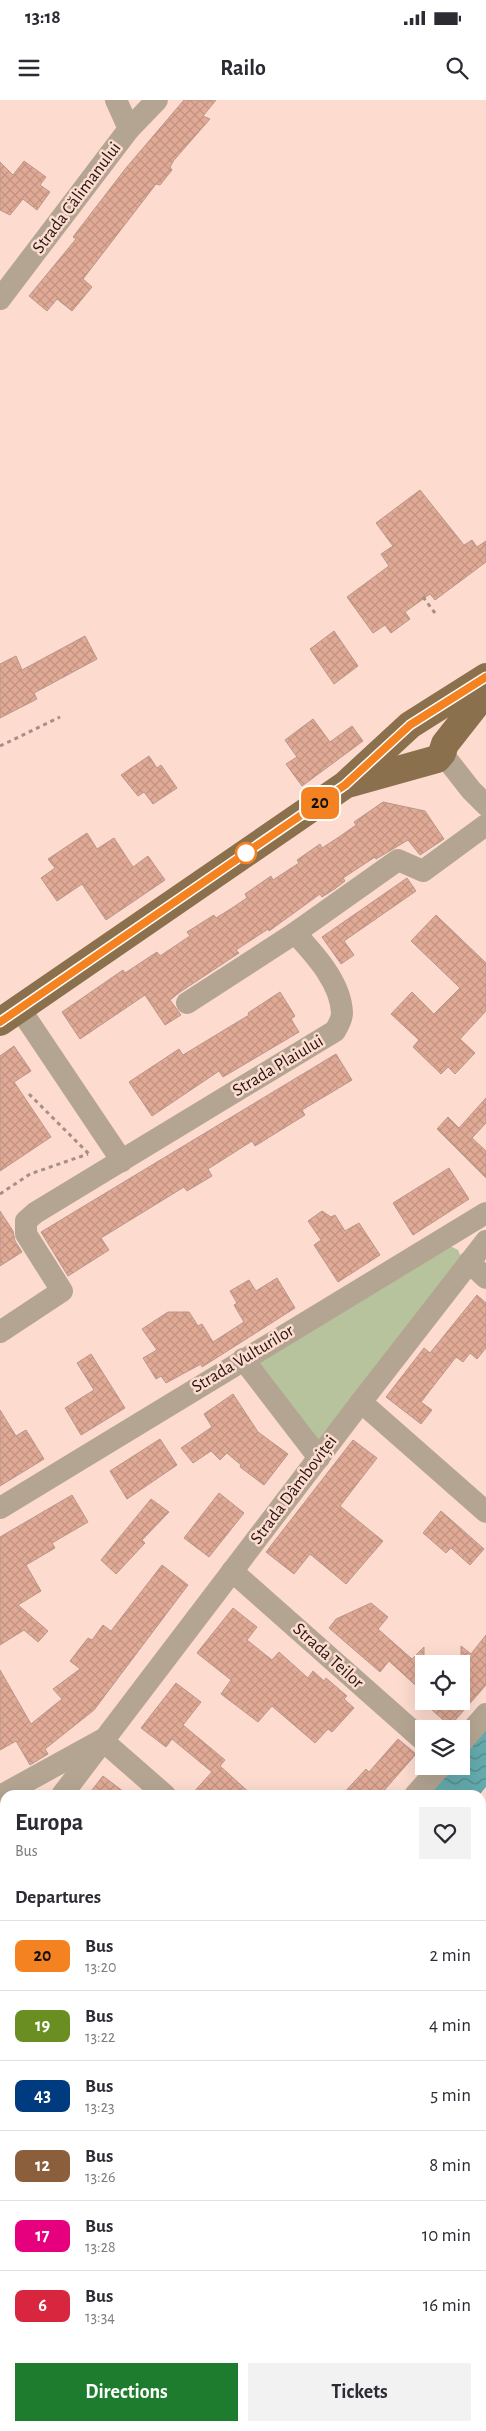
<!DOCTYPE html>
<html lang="en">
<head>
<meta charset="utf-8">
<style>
  body { margin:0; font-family:"Alegreya Sans",sans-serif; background:#f2f2f3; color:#2b2b33; height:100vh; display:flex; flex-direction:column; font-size:19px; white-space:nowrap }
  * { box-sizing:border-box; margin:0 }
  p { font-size:16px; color:#7c7c81 }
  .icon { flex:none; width:28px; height:28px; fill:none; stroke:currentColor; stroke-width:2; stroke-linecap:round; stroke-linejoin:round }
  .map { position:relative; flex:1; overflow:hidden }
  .side { position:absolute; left:0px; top:1690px; width:486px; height:641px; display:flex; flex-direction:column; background:#fff; border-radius:15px 15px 0 0; box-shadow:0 5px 20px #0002 }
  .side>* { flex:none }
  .badge { padding:0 10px; border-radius:8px; font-size:18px; line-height:32px }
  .tools { position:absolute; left:415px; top:1555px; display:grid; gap:10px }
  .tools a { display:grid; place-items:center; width:55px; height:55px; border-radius:0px; background:#fff; box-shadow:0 5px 20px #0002; font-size:25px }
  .map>.badge { position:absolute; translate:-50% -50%; box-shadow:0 0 0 2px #fff }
  h2 { padding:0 15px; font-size:19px; line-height:45px }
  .round { display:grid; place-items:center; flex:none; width:52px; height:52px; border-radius:0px; background:#f2f2f3 }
  .headline { display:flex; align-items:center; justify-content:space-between; height:85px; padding:0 15px }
  h1 { font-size:24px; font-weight:700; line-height:38px }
  .primary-button { display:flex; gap:10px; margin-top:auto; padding:10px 15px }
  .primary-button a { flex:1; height:58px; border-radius:0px; background:#1d7c2d; color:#fff; font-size:20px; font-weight:700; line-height:58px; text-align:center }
  .primary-button a+a { background:#f2f2f3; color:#2b2b33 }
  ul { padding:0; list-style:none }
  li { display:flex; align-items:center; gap:15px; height:70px; padding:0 15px; border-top:1px solid #e1e1e2 }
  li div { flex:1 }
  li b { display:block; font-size:19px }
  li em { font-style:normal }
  li .badge { min-width:55px; font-weight:700; text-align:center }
  .status { display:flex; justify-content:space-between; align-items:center; height:35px; padding:0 25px; background:#fff; direction:ltr }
  .status svg { height:14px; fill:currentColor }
  header { display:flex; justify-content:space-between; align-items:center; height:65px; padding:0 15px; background:#fff; font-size:22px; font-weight:700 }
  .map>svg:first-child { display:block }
</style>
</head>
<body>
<div class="status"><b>13:18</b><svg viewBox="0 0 49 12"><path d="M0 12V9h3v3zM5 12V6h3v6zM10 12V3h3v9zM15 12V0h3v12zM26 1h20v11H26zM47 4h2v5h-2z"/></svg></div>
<header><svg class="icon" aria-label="menu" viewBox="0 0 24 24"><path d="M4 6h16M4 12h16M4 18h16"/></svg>Railo<svg class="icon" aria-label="search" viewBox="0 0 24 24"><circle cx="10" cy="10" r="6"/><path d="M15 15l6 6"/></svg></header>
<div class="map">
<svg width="486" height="2331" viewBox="0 0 486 2331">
  <defs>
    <pattern id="grass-dots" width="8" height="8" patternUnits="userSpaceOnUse" patternTransform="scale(1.25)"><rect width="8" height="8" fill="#b7c39d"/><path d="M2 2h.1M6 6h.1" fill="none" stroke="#9da786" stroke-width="1.8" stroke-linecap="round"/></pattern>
    <pattern id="water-waves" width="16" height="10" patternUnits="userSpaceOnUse" patternTransform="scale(1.25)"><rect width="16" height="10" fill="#65abae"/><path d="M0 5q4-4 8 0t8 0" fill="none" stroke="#538a8c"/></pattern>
    <pattern id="building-cross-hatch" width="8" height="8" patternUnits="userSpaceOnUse" patternTransform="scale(1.25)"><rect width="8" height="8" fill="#e1aa96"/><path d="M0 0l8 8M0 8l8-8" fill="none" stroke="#c19280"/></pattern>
  </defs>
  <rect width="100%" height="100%" fill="#fddbcf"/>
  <g fill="url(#grass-dots)">
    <polygon points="5,1707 5,1749 0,1755 0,1710"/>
    <polygon points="486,2153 486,2293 481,2294 481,2156"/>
    <polygon points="327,2326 462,2326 461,2331 320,2331"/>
  </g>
  <polygon fill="#b7c39d" points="450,1146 458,1150 461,1157 320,1346 254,1262"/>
  <g fill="url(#water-waves)">
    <polygon points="486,1624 486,1687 479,1695 424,1695 449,1666 461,1666 461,1653"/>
    <polygon points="5,2117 5,2163 0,2165 0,2120"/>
  </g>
  <g fill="url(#building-cross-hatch)" stroke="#b8988d">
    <polygon points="184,0 216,0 203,16 210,19 174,60 170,67 172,70 160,85 156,84 83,179 92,187 72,211 57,199 47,211 29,196 76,139 73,137 126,68"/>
    <polygon points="24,61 46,77 40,85 50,92 37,110 23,99 10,115 0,110 0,62 13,75"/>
    <polygon points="420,390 464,445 472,440 477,447 486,441 486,462 435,500 430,494 405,512 410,519 391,533 385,525 373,533 347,497 389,466 381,454 393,446 376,423"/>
    <polygon points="334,531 358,566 334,584 310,549"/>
    <polygon points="85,536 97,559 34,593 37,599 0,618 0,564 16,556 22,570"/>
    <polygon points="313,619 330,642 352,626 363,641 302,686 286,664 297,657 285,640"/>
    <polygon points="149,656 157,668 161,665 177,688 153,704 144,692 138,696 121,675"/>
    <polygon points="383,702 425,711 444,739 420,755 408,740 376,759 375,757 343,778 345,781 336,788 322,797 320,794 269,831 268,829 236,850 239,853 180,892 170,900 181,915 165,925 145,895 80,939 62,912 123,870 125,873 157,852 160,856 190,836 187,832 214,815 216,818 232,808 247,798 245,794 271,776 273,780 299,763 297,760 320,744 322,748 339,737 356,725 354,722"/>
    <polygon points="87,733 97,749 114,738 133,767 148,756 165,780 106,820 82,784 57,801 41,778 55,768 48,759"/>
    <polygon points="407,778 416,791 344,841 354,855 341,864 322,837"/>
    <polygon points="436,815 486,863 486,911 460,939 475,953 455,974 448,967 441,974 413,947 419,940 391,914 412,892 434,914 460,888 411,841"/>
    <polygon points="280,892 295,916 291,919 299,932 223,977 219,971 152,1016 129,982 179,949 183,955 249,915 248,913"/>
    <polygon points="14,946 31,971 14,982 51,1037 0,1071 0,956"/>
    <polygon points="336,954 352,980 302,1010 305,1015 255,1046 252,1041 208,1069 212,1076 187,1091 184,1087 101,1138 109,1150 68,1176 41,1132"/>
    <polygon points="486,998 486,1023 472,1038 486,1051 486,1078 437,1029 448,1017 459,1028"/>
    <polygon points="449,1068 469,1099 413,1135 393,1103"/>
    <polygon points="0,1111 13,1131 15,1141 22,1152 0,1166"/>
    <polygon points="322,1111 331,1117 335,1115 345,1131 359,1123 380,1155 338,1182 314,1145 321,1140 308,1121"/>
    <polygon points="277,1178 295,1208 202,1267 201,1264 166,1283 161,1276 156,1279 143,1258 157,1250 142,1229 168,1212 189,1212 198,1226 202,1224 213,1242 244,1222 234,1205 237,1203 230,1191 249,1180 256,1191"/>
    <polygon points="477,1195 486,1203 486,1248 477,1259 470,1253 463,1262 456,1257 421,1302 432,1310 421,1324 386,1297 424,1248 430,1253"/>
    <polygon points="91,1254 125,1308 81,1335 65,1308 94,1290 77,1263"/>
    <polygon points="233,1294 258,1332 288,1354 264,1385 240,1367 241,1365 227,1353 220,1360 211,1351 193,1363 181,1348 212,1327 204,1314"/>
    <polygon points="0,1310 16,1336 26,1330 44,1359 0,1386"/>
    <polygon points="160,1339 177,1365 127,1399 110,1371"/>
    <polygon points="353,1340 377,1358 340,1406 383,1441 346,1484 310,1454 294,1474 266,1452"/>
    <polygon points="219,1393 244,1413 209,1457 184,1438"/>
    <polygon points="72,1395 88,1422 52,1443 55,1448 26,1465 41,1491 18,1505 48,1531 38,1542 24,1530 0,1545 0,1437"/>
    <polygon points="151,1399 169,1412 142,1440 145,1443 116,1474 101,1460"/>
    <polygon points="441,1411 484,1449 470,1465 451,1448 446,1453 423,1433"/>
    <polygon points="162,1465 188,1485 94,1610 45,1649 48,1654 30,1665 16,1641 0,1650 0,1570 31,1624 62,1599 53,1589 80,1569 70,1561 88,1538 92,1540 103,1525 111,1531"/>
    <polygon points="371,1503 388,1517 378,1529 412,1559 424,1547 424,1593 389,1561 380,1572 329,1528 336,1519"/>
    <polygon points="233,1508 257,1527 247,1540 272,1560 279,1552 308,1578 313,1571 324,1581 326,1578 347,1596 344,1599 354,1608 332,1632 328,1629 315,1643 272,1606 258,1622 221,1594 231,1580 197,1553"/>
    <polygon points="486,1535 486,1585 450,1626 422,1601 461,1601 461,1546 471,1554"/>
    <polygon points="176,1583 201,1602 183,1625 225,1660 220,1666 252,1695 191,1695 212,1672 172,1639 166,1647 141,1628"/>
    <polygon points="398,1639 416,1654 380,1695 342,1695 366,1669 369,1672"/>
    <polygon points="103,1676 128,1695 88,1695"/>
  </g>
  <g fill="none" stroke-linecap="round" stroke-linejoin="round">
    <g stroke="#a88f86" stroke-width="3" stroke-dasharray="4 4" stroke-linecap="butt">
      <polyline points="423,497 435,513"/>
      <polyline points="0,646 60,617"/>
      <polyline points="29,994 89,1054"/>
      <polyline points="0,1094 30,1074 88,1054"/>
    </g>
    <g stroke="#b4a592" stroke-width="22">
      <polyline points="116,0 129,29"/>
      <polyline points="0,199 129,29 157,0"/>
      <polyline points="442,653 471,690 486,705"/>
      <polyline points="187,903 295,833 398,760 423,771 486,725"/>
      <polyline points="20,909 122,1061"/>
      <polyline points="469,1162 486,1178"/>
      <path d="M0 1232 62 1191 26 1134V1121L35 1113 335 931C338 926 342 919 342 913 341 882 314 854 295 833"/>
      <polyline points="243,1259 319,1358"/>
      <polyline points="361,1302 486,1412"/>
      <polyline points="0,1408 486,1113"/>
      <polyline points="232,1471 424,1641"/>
      <polyline points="461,1643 486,1614"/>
      <polyline points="62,1695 361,1302 486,1141"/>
      <polyline points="415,1695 441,1666"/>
      <polyline points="0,1696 102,1640 165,1695"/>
      <polyline points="481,1724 486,1719"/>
      <polyline points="0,1779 5,1772"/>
      <polyline points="0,1809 5,1818"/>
      <polyline points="481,2035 486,2031"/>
      <polyline points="0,2105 5,2102"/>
      <polyline points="0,2179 5,2177"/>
      <polyline points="481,2195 486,2195"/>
      <polyline points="469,2326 486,2331"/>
      <polyline points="303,2331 310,2326"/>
      <polyline points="341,2331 341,2326"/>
    </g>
    <g stroke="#8b704d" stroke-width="28">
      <polyline points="351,683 437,659 442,653 445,644 486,592"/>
      <polyline points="0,922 345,685 410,625 486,577"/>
      <polyline points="0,2306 5,2315"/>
    </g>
  </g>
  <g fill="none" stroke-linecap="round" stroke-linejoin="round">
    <defs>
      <polyline id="line" points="0,922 345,685 410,625 486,577"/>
    </defs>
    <use href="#line" stroke="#fff" stroke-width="11"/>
    <use href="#line" stroke="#f58220" stroke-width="8"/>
  </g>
  <circle fill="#fff" stroke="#f58220" stroke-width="2.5" cx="246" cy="753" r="10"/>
  <g text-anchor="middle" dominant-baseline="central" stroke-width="5" stroke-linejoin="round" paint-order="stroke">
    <g font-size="18" fill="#231713" stroke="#fddbcf">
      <text transform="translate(77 98) rotate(-53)">Strada Călimanului</text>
      <text transform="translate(278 966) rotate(-31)">Strada Plaiului</text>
      <text transform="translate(243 1259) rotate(-31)">Strada Vulturilor</text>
      <text transform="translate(294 1390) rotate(-53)">Strada Dâmboviței</text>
      <text transform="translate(328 1556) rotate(42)">Strada Teilor</text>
    </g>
  </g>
</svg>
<div class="tools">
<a><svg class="icon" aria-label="locate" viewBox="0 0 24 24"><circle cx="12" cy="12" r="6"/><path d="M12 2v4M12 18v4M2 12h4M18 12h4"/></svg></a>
<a><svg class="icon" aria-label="layers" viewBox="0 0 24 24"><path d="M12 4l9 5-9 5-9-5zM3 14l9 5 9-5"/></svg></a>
</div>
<b class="badge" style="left:320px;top:703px;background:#f58220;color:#111">20</b>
<section class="side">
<div class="headline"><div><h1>Europa</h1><p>Bus</p></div><a class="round"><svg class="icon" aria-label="heart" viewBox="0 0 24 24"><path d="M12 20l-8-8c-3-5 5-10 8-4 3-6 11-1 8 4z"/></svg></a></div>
<h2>Departures</h2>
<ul>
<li><span class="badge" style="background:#f58220;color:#111">20</span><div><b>Bus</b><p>13:20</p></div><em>2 min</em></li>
<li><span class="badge" style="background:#6b8e23;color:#fff">19</span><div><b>Bus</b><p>13:22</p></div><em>4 min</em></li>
<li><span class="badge" style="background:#003b80;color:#fff">43</span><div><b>Bus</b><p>13:23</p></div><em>5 min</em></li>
<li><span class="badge" style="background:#8b5e3c;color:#fff">12</span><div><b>Bus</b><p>13:26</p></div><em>8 min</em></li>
<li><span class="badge" style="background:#e6007e;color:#fff">17</span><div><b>Bus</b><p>13:28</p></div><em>10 min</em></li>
<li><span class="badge" style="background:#d7263d;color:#fff">6</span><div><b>Bus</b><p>13:34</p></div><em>16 min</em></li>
</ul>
<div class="primary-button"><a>Directions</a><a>Tickets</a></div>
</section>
</div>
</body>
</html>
